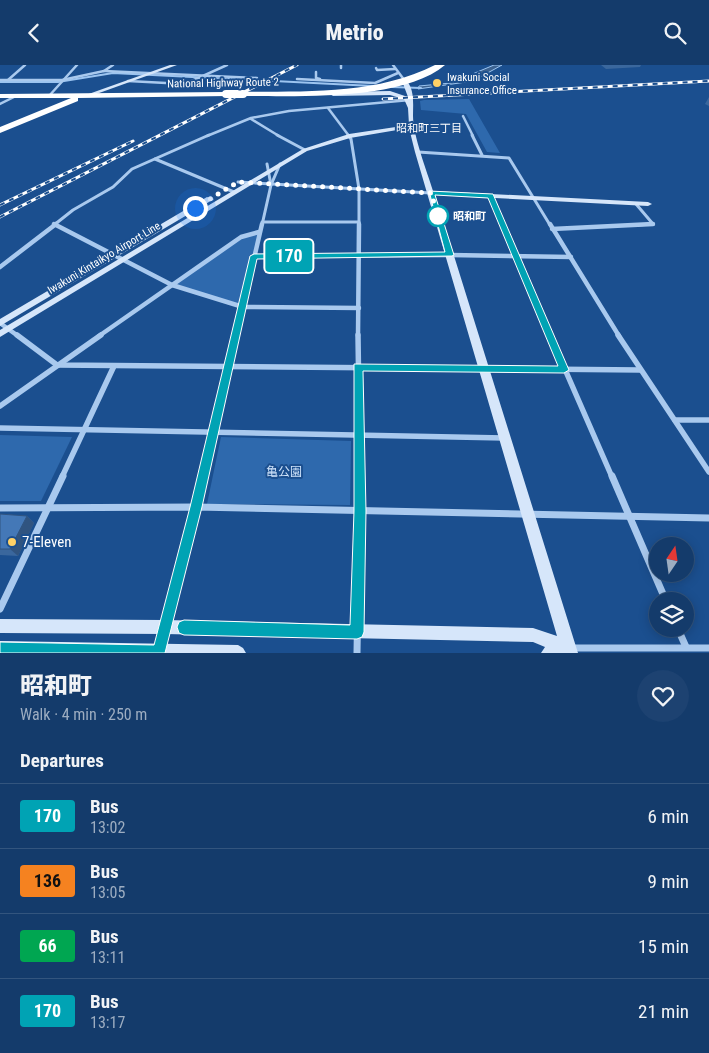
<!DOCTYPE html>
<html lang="en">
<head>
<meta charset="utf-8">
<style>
  body { margin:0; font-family:"Roboto Condensed","Noto Sans JP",sans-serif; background:#1d4271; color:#f1f3f6; height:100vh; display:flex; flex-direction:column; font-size:19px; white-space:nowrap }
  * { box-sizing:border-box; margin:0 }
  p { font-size:16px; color:#9dadc1 }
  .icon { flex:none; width:28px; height:28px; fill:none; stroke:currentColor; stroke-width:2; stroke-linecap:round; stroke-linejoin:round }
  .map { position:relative; height:588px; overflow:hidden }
  .details { display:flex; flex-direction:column; background:#143b6b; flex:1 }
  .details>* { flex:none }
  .badge { padding:0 10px; border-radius:4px; font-size:18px; line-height:32px }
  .needle { width:32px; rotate:13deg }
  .controls { position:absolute; left:649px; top:472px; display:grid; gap:10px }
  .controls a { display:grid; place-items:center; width:45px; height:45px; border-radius:50%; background:#143b6b; box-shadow:0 2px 12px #0003,0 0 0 1px #33557e; font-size:25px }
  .you { position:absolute; width:25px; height:25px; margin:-12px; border:4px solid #fff; border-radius:50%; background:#1a73e8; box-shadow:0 0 0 8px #1a73e833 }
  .map>.badge { position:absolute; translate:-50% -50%; box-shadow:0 0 0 2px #fff }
  h2 { padding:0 20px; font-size:19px; line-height:45px }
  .round { display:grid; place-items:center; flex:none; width:52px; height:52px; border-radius:26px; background:#1d4271 }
  .overview { display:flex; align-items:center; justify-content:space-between; height:85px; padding:0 20px }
  h1 { font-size:24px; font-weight:800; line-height:38px }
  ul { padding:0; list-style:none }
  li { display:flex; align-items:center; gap:15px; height:65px; padding:0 20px; border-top:1px solid #33557e }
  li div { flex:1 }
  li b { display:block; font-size:19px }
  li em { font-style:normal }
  li .badge { min-width:55px; font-weight:700; text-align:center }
  header { display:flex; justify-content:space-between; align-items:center; height:65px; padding:0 20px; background:#143b6b; font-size:22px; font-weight:800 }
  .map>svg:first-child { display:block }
</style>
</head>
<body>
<header><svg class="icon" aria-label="back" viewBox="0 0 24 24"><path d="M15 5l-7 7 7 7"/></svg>Metrio<svg class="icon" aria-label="search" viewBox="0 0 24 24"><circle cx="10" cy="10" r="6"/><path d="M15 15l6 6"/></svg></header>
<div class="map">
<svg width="709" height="588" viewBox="0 0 709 588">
  <rect width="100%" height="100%" fill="#1b4f8f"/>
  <g fill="#2e69ad">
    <polygon points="469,34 500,88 487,87 466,49 421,45 420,36 424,35"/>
    <polygon points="259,168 243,242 172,220 241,172"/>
    <polygon points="0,370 72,372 41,436 0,436"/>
    <polygon points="221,372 351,376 350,440 207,439"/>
  </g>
  <polygon fill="#3c6290" stroke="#9cc4f0" points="494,0 502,0 473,16 418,24 419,21 451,18"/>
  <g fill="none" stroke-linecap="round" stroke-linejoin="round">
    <g stroke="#9cc4f0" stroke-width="2">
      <polyline points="0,17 58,17 113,8 373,21"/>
      <polyline points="392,22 421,23"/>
    </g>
    <g stroke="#a9c9ee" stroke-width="2.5">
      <polyline points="113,0 104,6 257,13"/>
      <polyline points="341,0 341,3"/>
      <polyline points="393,0 405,16"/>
      <polyline points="376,3 377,5 395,4"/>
      <polyline points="316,7 316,13 320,14"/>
      <polyline points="297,14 375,18 398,8"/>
      <polyline points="0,15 62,15 104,6"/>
      <polyline points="8,15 25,0"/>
      <polyline points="128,16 185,19 227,0"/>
      <polyline points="49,31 77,0"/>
      <polyline points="0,39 16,31"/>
      <polyline points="328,43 349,71"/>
      <polyline points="463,51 473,71"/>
      <polyline points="251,54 279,71"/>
      <polyline points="207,71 251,53 289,46 410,35"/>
    </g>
    <g stroke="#a9c9ee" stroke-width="3">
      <polyline points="277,70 305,85"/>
      <polyline points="348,70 351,74 359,124 359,160"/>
      <polyline points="472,70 482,90"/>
      <polyline points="418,87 509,93 550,160"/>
      <polyline points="155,94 234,127"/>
      <polyline points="267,99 271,120"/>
      <polyline points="238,117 431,128"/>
      <polyline points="490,131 503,160"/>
      <polyline points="636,139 653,159 637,160"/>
      <polyline points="262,157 359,157"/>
      <polyline points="54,160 73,145 113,122 132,104 209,70"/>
      <polyline points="262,160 271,120 280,99"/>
    </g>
    <g stroke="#a9c9ee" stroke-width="4.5">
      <polyline points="54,159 172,220 243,242 359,243"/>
      <polyline points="502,159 551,271"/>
      <polyline points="550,159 619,271"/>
      <polyline points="552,164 653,159"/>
      <polyline points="254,191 450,190 571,192"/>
      <polyline points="0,202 56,159"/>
      <polyline points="0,258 18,271"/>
      <polyline points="99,271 241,172 259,167"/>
      <polyline points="236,271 262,159"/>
      <polyline points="358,271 359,159"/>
    </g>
    <g stroke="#a9c9ee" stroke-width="5.5">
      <polyline points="17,270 57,300 640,305"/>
      <polyline points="358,270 360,412"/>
      <polyline points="550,270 612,412"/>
      <polyline points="618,270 709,407"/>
      <polyline points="0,341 101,270"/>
      <polyline points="675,355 709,355"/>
      <polyline points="0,363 504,373"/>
      <polyline points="62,412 114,301"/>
      <polyline points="203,412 236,270"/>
    </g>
    <g stroke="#a9c9ee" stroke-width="7">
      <polyline points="612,411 666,536"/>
      <polyline points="0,443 196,442 709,453"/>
      <polyline points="0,544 63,411"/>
      <polyline points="678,564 686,582"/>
      <polyline points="570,583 709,583"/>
      <polyline points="159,588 203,411"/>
      <polyline points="357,588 360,411"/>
    </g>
    <g fill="#d6e6fa" fill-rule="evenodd">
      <polygon points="170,0 177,0 88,32 83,31"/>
      <path d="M405 14C415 23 413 39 413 51 413 71 427 106 433 126L648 137 652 139 648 141 435 130 578 588H541L545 582 533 577 165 569 0 568V554L165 555 533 563 557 571 415 87 409 63 350 73 307 86 0 272V265L303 84 349 69 409 60 408 43 404 34 390 30 333 31 330 29 333 27 390 26 408 32 402 16Z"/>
      <polygon points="207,132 214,134 0,261 0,254"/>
      <polygon points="0,576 238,580 243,583 246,588 0,588"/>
    </g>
    <g fill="#fff" fill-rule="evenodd">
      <path d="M435 0H445C403 36 296 31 243 31L239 29 243 27C309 26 375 30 435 0Z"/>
      <polygon points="226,27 229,27 229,31 78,33 78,36 0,68 0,62 71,33 0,33 0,29"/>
    </g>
    <defs>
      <g id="rail">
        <polyline points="383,34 709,16"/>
        <polyline points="0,140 133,76"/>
        <polyline points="0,152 297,0"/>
      </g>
    </defs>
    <use href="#rail" stroke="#fff" stroke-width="3"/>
    <use href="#rail" stroke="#1b4f8f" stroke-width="2" stroke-dasharray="5" stroke-linecap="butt"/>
    <polyline stroke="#fff" stroke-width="8" points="226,29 243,29"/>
  </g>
  <g fill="#3a679d">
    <polygon points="601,0 641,0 640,2 606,4"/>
    <polygon points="709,32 709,41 705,39"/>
    <polygon points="0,449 27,451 34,458 18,491 0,490"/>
  </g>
  <polygon fill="#305480" points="27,451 34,458 18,491 10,484"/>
  <polygon fill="#4478b7" stroke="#305480" points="0,449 27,451 10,484 0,484"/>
  <polygon fill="#00a3b4" stroke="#fff" points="429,126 493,129 569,305 564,308 363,306 366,446 364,567 362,572 357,574 184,570 179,568 177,562 179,557 184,555 350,560 354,446 354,299 558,301 488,133 435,130 454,190 452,191 257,194 202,442 165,588 0,588 0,577 154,580 190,442 250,191 254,189 445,187"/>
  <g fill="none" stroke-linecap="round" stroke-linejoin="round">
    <polyline stroke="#fff" stroke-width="5" stroke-dasharray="0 9" points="195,143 238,117 431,128 438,151"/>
  </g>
  <g fill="#ffd166" stroke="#1b4f8f" stroke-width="2">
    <circle cx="437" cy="18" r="5"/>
    <circle cx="12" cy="477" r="5"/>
  </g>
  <circle fill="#fff" stroke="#00a3b4" stroke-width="2.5" cx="438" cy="151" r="10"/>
  <g text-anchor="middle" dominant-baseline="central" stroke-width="4" stroke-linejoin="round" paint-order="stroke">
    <g font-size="11" fill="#fff" stroke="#1b4f8f" text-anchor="start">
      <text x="447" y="12">Iwakuni Social<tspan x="447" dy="13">Insurance Office</tspan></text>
    </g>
    <g font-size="11" fill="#fff" stroke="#1b4f8f">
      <text transform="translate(223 18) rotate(-1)">National Highway Route 2</text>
      <text transform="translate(104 193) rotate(-31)">Iwakuni Kintaikyo Airport Line</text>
    </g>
    <g font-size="11" fill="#fff" stroke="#1b4f8f">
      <text x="429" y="63">昭和町三丁目</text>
    </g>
    <g font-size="11" font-weight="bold" fill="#fff" stroke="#1b4f8f" text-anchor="start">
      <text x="453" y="151">昭和町</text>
    </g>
    <g font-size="12" fill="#cfe3fa" stroke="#1b4f8f">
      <text x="284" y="407">亀公園</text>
    </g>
    <g font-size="15" fill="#fff" stroke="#1b4f8f" text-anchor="start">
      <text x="22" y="477">7-Eleven</text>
    </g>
  </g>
</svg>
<div class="controls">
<a><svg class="needle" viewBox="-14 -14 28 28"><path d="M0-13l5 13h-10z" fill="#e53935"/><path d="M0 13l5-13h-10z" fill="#9dadc1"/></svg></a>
<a><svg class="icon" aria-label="layers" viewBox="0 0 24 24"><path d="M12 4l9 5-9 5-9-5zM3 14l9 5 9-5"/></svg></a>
</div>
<div class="you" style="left:195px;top:143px"></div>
<b class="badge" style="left:289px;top:191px;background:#00a3b4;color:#fff">170</b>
</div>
<section class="details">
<div class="overview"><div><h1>昭和町</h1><p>Walk · 4 min · 250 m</p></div><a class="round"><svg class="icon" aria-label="heart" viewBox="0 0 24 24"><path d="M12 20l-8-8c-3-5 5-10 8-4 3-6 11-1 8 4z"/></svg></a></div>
<h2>Departures</h2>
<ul>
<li><span class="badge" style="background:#00a3b4;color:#fff">170</span><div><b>Bus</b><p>13:02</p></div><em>6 min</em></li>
<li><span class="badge" style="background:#f58220;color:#111">136</span><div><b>Bus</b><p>13:05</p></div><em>9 min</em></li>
<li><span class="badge" style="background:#00a651;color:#fff">66</span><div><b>Bus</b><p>13:11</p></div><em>15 min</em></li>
<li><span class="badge" style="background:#00a3b4;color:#fff">170</span><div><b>Bus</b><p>13:17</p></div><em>21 min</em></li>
</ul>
</section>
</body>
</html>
